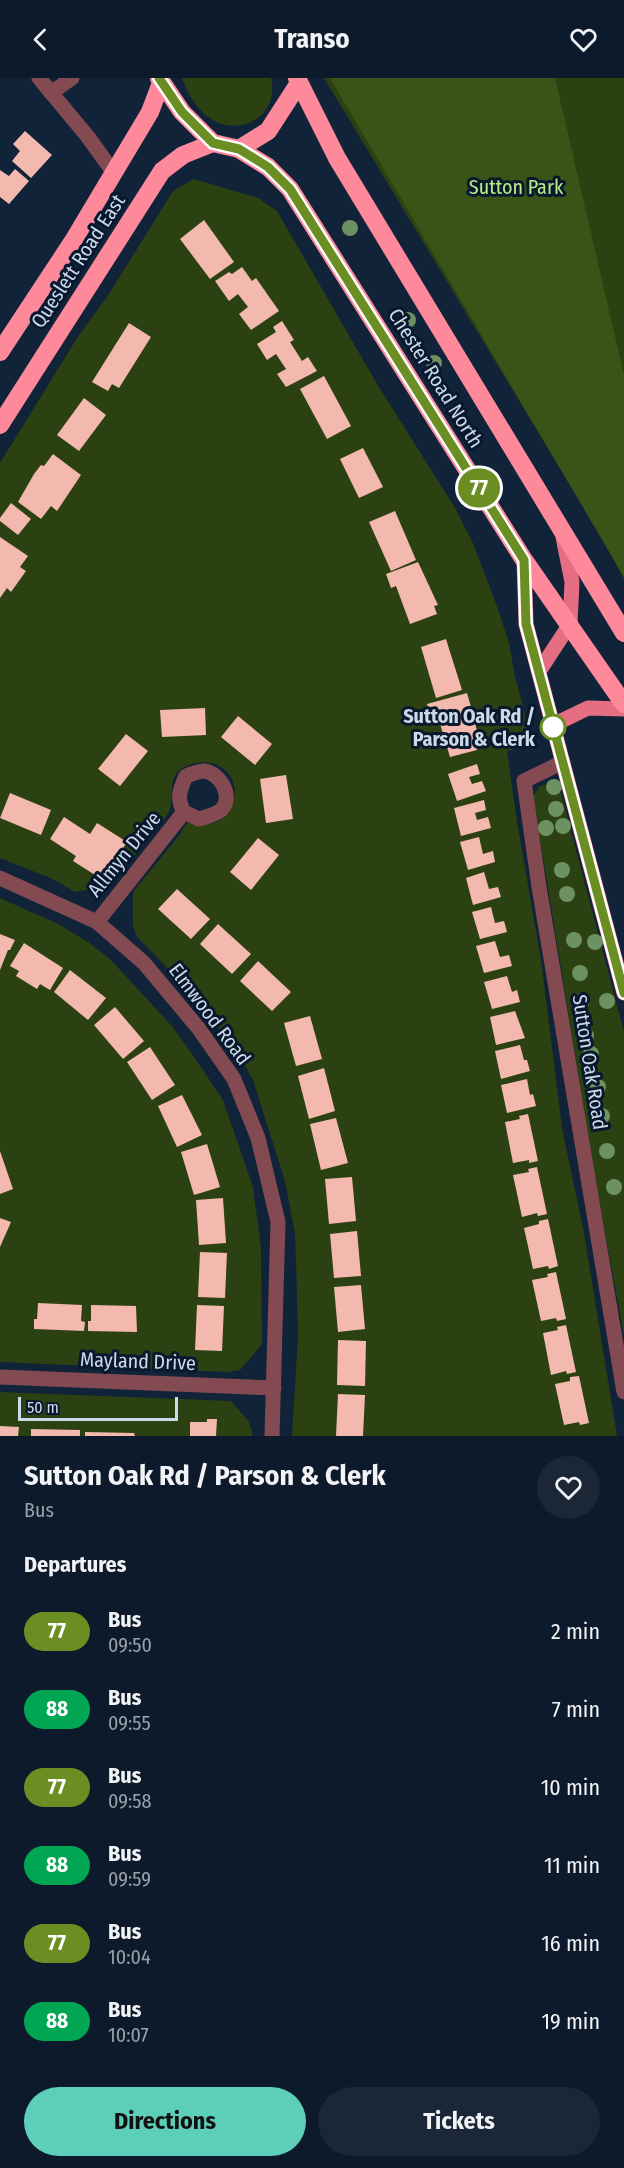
<!DOCTYPE html>
<html lang="en">
<head>
<meta charset="utf-8">
<style>
  body { margin:0; font-family:"Fira Sans Condensed",sans-serif; background:#1b2737; color:#f1f3f6; height:100vh; display:flex; flex-direction:column; font-size:22px; white-space:nowrap }
  * { box-sizing:border-box; margin:0 }
  p { font-size:20px; color:#9aa1a9 }
  .icon { flex:none; width:33px; height:33px; fill:none; stroke:currentColor; stroke-width:2; stroke-linecap:round; stroke-linejoin:round }
  .map { position:relative; height:1358px; overflow:hidden }
  .side { display:flex; flex-direction:column; background:#0d1a2b; flex:1 }
  .side>* { flex:none }
  .badge { padding:0 12px; border-radius:20px; font-size:21px; line-height:39px }
  .scale { position:absolute; left:18px; bottom:15px; width:160px; box-sizing:border-box; padding-left:6px; border:3px solid #cdd9e8; border-top:0; font-size:16px; line-height:21px; white-space:nowrap; color:#cdd9e8; -webkit-text-stroke:4px #08192f; paint-order:stroke }
  .map>.badge { position:absolute; translate:-50% -50%; box-shadow:0 0 0 3px #fff }
  h2 { padding:0 24px; font-size:22px; line-height:54px }
  .round { display:grid; place-items:center; flex:none; width:63px; height:63px; border-radius:32px; background:#1b2737 }
  .head { display:flex; align-items:center; justify-content:space-between; height:102px; padding:0 24px }
  h1 { font-size:28px; font-weight:700; line-height:45px }
  .action { display:flex; gap:12px; margin-top:auto; padding:12px 24px }
  .action a { flex:1; height:69px; border-radius:36px; background:#5dceb8; color:#111; font-size:24px; font-weight:700; line-height:69px; text-align:center }
  .action a+a { background:#1b2737; color:#f1f3f6 }
  ul { padding:0; list-style:none }
  li { display:flex; align-items:center; gap:18px; height:78px; padding:0 24px }
  li div { flex:1 }
  li b { display:block; font-size:22px }
  li em { font-style:normal }
  li .badge { min-width:66px; font-weight:700; text-align:center }
  header { display:flex; justify-content:space-between; align-items:center; height:78px; padding:0 24px; background:#0d1a2b; font-size:27px; font-weight:700 }
  .map>svg:first-child { display:block }
</style>
</head>
<body>
<header><svg class="icon" aria-label="back" viewBox="0 0 24 24"><path d="M15 5l-7 7 7 7"/></svg>Transo<svg class="icon" aria-label="heart" viewBox="0 0 24 24"><path d="M12 20l-8-8c-3-5 5-10 8-4 3-6 11-1 8 4z"/></svg></header>
<div class="map">
<svg width="624" height="1358" viewBox="0 0 624 1358">
  <rect width="100%" height="100%" fill="#112339"/>
  <g fill="#2c4111">
    <path d="M182 0H271C280 39 238 61 208 39 196 31 187 13 182 0Z"/>
    <polygon points="324,0 624,0 624,501 605,465"/>
    <path d="M194 101 258 120 277 133 377 306 455 430 472 463 498 531 509 565 515 599 524 632 529 667 507 673 517 744 541 882 562 1050 584 1155 617 1358H292L298 1258 296 1181 295 1156 285 1103 253 1002 240 979 189 912 137 859 133 848V814L178 759 189 742C198 745 207 748 216 744 236 736 242 704 224 691 211 681 194 683 181 691 167 700 175 722 169 734 164 742 157 749 152 756 138 773 125 790 112 807L75 814 53 801 0 780V385L79 257 109 216 173 113Z"/>
    <polygon points="549,706 561,715 624,954 624,1258 595,1099 533,718 540,708"/>
    <polygon points="0,820 58,846 88,864 110,881 170,946 188,970 223,1022 253,1109 261,1170 262,1266 240,1292 227,1294 0,1284"/>
    <polygon points="0,1314 231,1323 249,1344 253,1358 0,1358"/>
  </g>
  <polygon fill="#395416" points="330,0 555,0 624,297 624,499"/>
  <g fill="#f4b9ae">
    <polygon points="25,53 52,77 31,100 12,83 20,73 13,66"/>
    <polygon points="15,91 29,103 9,126 0,119 0,92 9,98"/>
    <polygon points="204,142 234,184 210,201 180,161"/>
    <polygon points="242,189 252,203 256,200 279,233 251,252 239,236 248,229 238,216 229,223 215,203 229,194 232,196"/>
    <polygon points="282,243 294,262 290,264 302,283 308,279 317,293 286,309 277,296 286,291 276,276 267,282 257,266 276,254 273,249"/>
    <polygon points="129,245 151,259 119,310 112,306 108,313 92,304"/>
    <polygon points="324,298 351,348 327,361 300,311"/>
    <polygon points="84,320 106,337 79,373 57,357"/>
    <polygon points="363,370 383,409 359,420 340,381"/>
    <polygon points="53,376 81,397 57,433 51,428 41,441 18,424 34,396 41,387 44,388"/>
    <polygon points="11,425 31,441 18,457 0,443 0,440"/>
    <polygon points="395,433 416,482 391,493 369,444"/>
    <polygon points="0,459 28,478 20,489 26,493 11,514 7,510 0,520"/>
    <polygon points="418,484 438,527 434,528 437,536 410,546 396,508 391,510 386,496"/>
    <polygon points="446,561 462,612 436,620 421,569"/>
    <polygon points="467,615 471,629 466,631 467,636 472,635 480,663 475,664 477,672 450,679 438,639 431,641 427,626"/>
    <polygon points="205,630 206,657 162,659 160,632"/>
    <polygon points="238,638 272,666 255,687 221,659"/>
    <polygon points="126,656 148,673 120,708 98,691"/>
    <polygon points="477,686 480,696 469,699 472,706 482,703 486,713 457,723 448,696"/>
    <polygon points="286,697 293,741 266,745 260,701"/>
    <polygon points="10,715 51,732 41,757 0,740"/>
    <polygon points="484,722 486,732 475,735 477,742 488,739 491,750 461,758 454,730"/>
    <polygon points="64,739 90,756 97,745 127,764 103,802 73,783 76,778 50,761"/>
    <polygon points="479,759 483,776 493,773 495,784 468,792 460,764"/>
    <polygon points="258,760 279,777 251,812 230,794"/>
    <polygon points="484,794 489,811 498,809 501,819 473,827 466,800"/>
    <polygon points="177,811 210,841 191,861 158,831"/>
    <polygon points="491,829 495,845 504,843 507,854 480,861 472,834"/>
    <polygon points="218,846 251,876 232,896 200,866"/>
    <polygon points="0,856 15,862 10,872 8,872 0,892"/>
    <polygon points="495,863 500,879 509,877 512,888 484,895 476,868"/>
    <polygon points="24,865 63,890 50,912 40,906 37,911 16,898 19,893 10,888"/>
    <polygon points="258,883 291,914 272,933 240,903"/>
    <polygon points="70,892 106,920 88,942 54,914"/>
    <polygon points="507,898 512,914 517,912 520,924 492,931 484,904"/>
    <polygon points="115,929 144,963 123,981 94,947"/>
    <polygon points="515,933 525,960 496,967 490,939"/>
    <polygon points="310,938 322,981 296,988 284,945"/>
    <polygon points="520,967 524,982 527,982 530,993 501,1001 495,973"/>
    <polygon points="150,969 175,1007 152,1022 127,984"/>
    <polygon points="324,990 335,1033 309,1041 298,998"/>
    <polygon points="527,1001 530,1017 533,1016 536,1028 507,1035 501,1007"/>
    <polygon points="182,1017 202,1057 177,1069 158,1028"/>
    <polygon points="528,1036 538,1083 529,1085 529,1082 513,1085 505,1044 520,1041 519,1038"/>
    <polygon points="336,1040 348,1085 321,1092 310,1046"/>
    <polygon points="207,1066 220,1109 194,1117 181,1074"/>
    <polygon points="0,1073 13,1111 0,1116"/>
    <polygon points="537,1089 547,1136 538,1138 537,1135 522,1139 513,1097 529,1094 528,1091"/>
    <polygon points="352,1099 356,1143 329,1146 325,1101"/>
    <polygon points="223,1120 226,1165 199,1167 196,1122"/>
    <polygon points="0,1140 11,1144 0,1169"/>
    <polygon points="548,1141 558,1188 549,1191 548,1188 533,1191 524,1150 539,1146 539,1143"/>
    <polygon points="357,1153 361,1198 334,1200 330,1156"/>
    <polygon points="200,1174 227,1175 225,1220 198,1219"/>
    <polygon points="556,1194 566,1241 557,1243 556,1240 541,1243 532,1202 548,1199 547,1196"/>
    <polygon points="361,1207 365,1251 338,1254 334,1209"/>
    <polygon points="38,1225 82,1227 81,1243 85,1244 84,1253 34,1251 34,1241 37,1241"/>
    <polygon points="91,1227 136,1228 137,1254 88,1253 88,1243 91,1243"/>
    <polygon points="197,1227 224,1228 222,1273 195,1272"/>
    <polygon points="566,1247 576,1294 567,1296 566,1293 551,1297 543,1255 558,1252 557,1249"/>
    <polygon points="338,1262 366,1263 365,1308 337,1307"/>
    <polygon points="579,1298 589,1345 580,1347 579,1344 564,1347 555,1306 570,1303 570,1299"/>
    <polygon points="338,1316 365,1317 363,1358 336,1358"/>
    <polygon points="207,1341 217,1341 216,1358 190,1358 190,1344 207,1344"/>
    <polygon points="0,1348 19,1349 18,1358 0,1358"/>
    <polygon points="31,1351 80,1352 80,1358 31,1358"/>
    <polygon points="85,1354 134,1355 135,1358 85,1358"/>
  </g>
  <g fill="none" stroke-linecap="round" stroke-linejoin="round">
    <g stroke="#844a52" stroke-width="15">
      <polyline points="39,0 88,59 114,95"/>
      <polyline points="51,15 72,0"/>
      <polyline points="563,684 524,703 539,809 624,1314"/>
      <polyline points="0,800 97,844 144,885 199,951 234,1001 258,1060 278,1144 272,1358"/>
      <path d="M97 844 184 734C176 720 180 712 186 698 192 696 198 693 204 693 221 695 234 720 221 732 215 737 206 739 199 741L184 734"/>
      <polyline points="0,1299 274,1310"/>
    </g>
    <g stroke="#e66e82" stroke-width="15">
      <polyline points="524,482 526,546 624,915"/>
      <polyline points="540,592 570,546 572,504 563,459"/>
      <polyline points="553,647 588,630 624,631"/>
    </g>
    <g stroke="#fd899a" stroke-width="18">
      <polyline points="159,0 182,34 213,65 239,71 268,89 290,111 524,482 624,626"/>
      <polyline points="297,0 337,80 624,555"/>
      <polyline points="239,71 268,53 299,5"/>
      <polyline points="0,274 73,163 150,34 161,5"/>
      <polyline points="0,347 162,93 183,77 213,65"/>
    </g>
  </g>
  <g fill="#6d9261">
    <circle cx="350" cy="150" r="8"/>
    <circle cx="408" cy="242" r="8"/>
    <circle cx="434" cy="285" r="8"/>
    <circle cx="554" cy="709" r="8"/>
    <circle cx="556" cy="731" r="8"/>
    <circle cx="563" cy="748" r="8"/>
    <circle cx="546" cy="750" r="8"/>
    <circle cx="562" cy="792" r="8"/>
    <circle cx="567" cy="816" r="8"/>
    <circle cx="574" cy="862" r="8"/>
    <circle cx="595" cy="864" r="8"/>
    <circle cx="580" cy="895" r="8"/>
    <circle cx="582" cy="923" r="8"/>
    <circle cx="607" cy="923" r="8"/>
    <circle cx="586" cy="958" r="8"/>
    <circle cx="591" cy="976" r="8"/>
    <circle cx="598" cy="1009" r="8"/>
    <circle cx="602" cy="1038" r="8"/>
    <circle cx="607" cy="1073" r="8"/>
    <circle cx="614" cy="1109" r="8"/>
  </g>
  <g fill="none" stroke-linecap="round" stroke-linejoin="round">
    <defs>
      <polyline id="line" points="159,0 182,34 213,65 239,71 268,89 290,111 524,482 526,546 624,915"/>
    </defs>
    <use href="#line" stroke="#fff" stroke-width="14"/>
    <use href="#line" stroke="#6b8e23" stroke-width="9"/>
  </g>
  <circle fill="#fff" stroke="#6b8e23" stroke-width="3" cx="553" cy="649" r="12"/>
  <g text-anchor="middle" dominant-baseline="central" stroke-width="6" stroke-linejoin="round" paint-order="stroke">
    <g font-size="20" fill="#b9ed82" stroke="#08192f">
      <text x="516" y="109">Sutton Park</text>
    </g>
    <g font-size="20" fill="#cdd9e8" stroke="#08192f">
      <text transform="translate(78 183) rotate(-57)">Queslett Road East</text>
      <text transform="translate(436 300) rotate(58)">Chester Road North</text>
      <text transform="translate(124 776) rotate(-51)">Allmyn Drive</text>
      <text transform="translate(210 936) rotate(53)">Elmwood Road</text>
      <text transform="translate(590 984) rotate(81)">Sutton Oak Road</text>
      <text transform="translate(138 1283) rotate(2)">Mayland Drive</text>
    </g>
    <g font-size="20" font-weight="bold" fill="#cdd9e8" stroke="#08192f" text-anchor="end">
      <text x="535" y="638">Sutton Oak Rd /<tspan x="535" dy="23">Parson &amp; Clerk</tspan></text>
    </g>
  </g>
</svg>
<div class="scale">50 m</div>
<b class="badge" style="left:479px;top:410px;background:#6b8e23;color:#fff">77</b>
</div>
<section class="side">
<div class="head"><div><h1>Sutton Oak Rd / Parson &amp; Clerk</h1><p>Bus</p></div><a class="round"><svg class="icon" aria-label="heart" viewBox="0 0 24 24"><path d="M12 20l-8-8c-3-5 5-10 8-4 3-6 11-1 8 4z"/></svg></a></div>
<h2>Departures</h2>
<ul>
<li><span class="badge" style="background:#6b8e23;color:#fff">77</span><div><b>Bus</b><p>09:50</p></div><em>2 min</em></li>
<li><span class="badge" style="background:#00a651;color:#fff">88</span><div><b>Bus</b><p>09:55</p></div><em>7 min</em></li>
<li><span class="badge" style="background:#6b8e23;color:#fff">77</span><div><b>Bus</b><p>09:58</p></div><em>10 min</em></li>
<li><span class="badge" style="background:#00a651;color:#fff">88</span><div><b>Bus</b><p>09:59</p></div><em>11 min</em></li>
<li><span class="badge" style="background:#6b8e23;color:#fff">77</span><div><b>Bus</b><p>10:04</p></div><em>16 min</em></li>
<li><span class="badge" style="background:#00a651;color:#fff">88</span><div><b>Bus</b><p>10:07</p></div><em>19 min</em></li>
</ul>
<div class="action"><a>Directions</a><a>Tickets</a></div>
</section>
</body>
</html>
